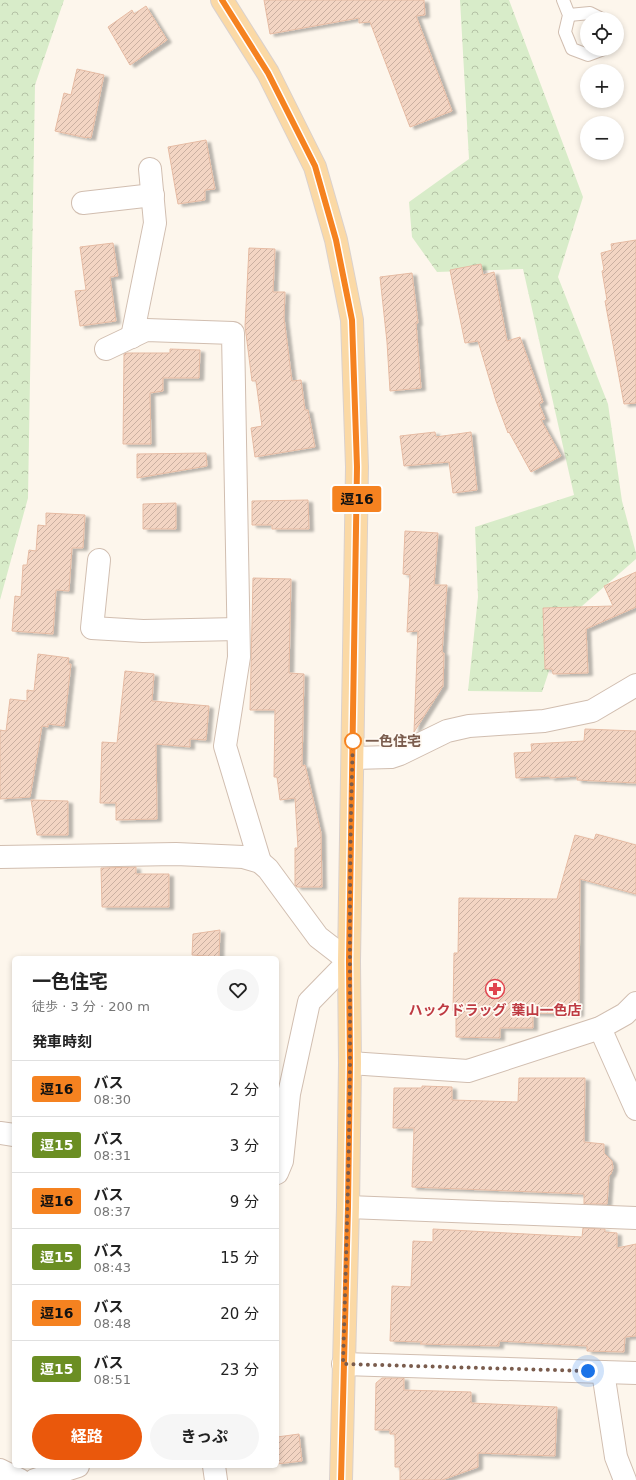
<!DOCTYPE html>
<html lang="ja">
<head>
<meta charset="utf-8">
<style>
  body { margin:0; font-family:"DejaVu Sans","Noto Sans JP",sans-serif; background:#f6f6f6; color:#222; height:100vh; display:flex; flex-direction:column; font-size:15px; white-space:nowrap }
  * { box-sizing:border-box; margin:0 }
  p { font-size:13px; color:#767676 }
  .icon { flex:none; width:22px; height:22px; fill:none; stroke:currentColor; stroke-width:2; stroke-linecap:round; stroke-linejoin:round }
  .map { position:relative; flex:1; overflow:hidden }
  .details { position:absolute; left:12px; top:956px; width:267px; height:512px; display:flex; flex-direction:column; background:#fff; border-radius:6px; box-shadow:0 2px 6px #0003 }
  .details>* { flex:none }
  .badge { padding:0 8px; border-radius:3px; font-size:14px; line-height:26px }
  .fabs { position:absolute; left:580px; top:12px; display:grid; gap:8px }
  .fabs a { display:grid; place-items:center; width:44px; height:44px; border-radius:50%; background:#fff; box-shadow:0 2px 6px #0003; font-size:20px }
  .you { position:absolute; width:20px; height:20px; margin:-10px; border:3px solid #fff; border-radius:50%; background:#1a73e8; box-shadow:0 0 0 6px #1a73e833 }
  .map>.badge { position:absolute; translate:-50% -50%; box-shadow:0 0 0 2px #fff }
  h2 { padding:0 20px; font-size:15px; line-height:36px }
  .round { display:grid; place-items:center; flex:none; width:42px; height:42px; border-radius:21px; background:#f6f6f6 }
  .head { display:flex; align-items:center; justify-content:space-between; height:68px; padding:0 20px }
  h1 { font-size:19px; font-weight:700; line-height:30px }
  .primary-button { display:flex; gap:8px; margin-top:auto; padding:8px 20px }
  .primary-button a { flex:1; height:46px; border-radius:24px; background:#ea580c; color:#fff; font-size:16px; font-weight:700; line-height:46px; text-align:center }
  .primary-button a+a { background:#f6f6f6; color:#222 }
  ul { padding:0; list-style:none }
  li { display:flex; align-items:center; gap:12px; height:56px; padding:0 20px; border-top:1px solid #e0e0e0 }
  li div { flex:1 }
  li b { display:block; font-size:15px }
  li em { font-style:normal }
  li .badge { min-width:44px; font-weight:700; text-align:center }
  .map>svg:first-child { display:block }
</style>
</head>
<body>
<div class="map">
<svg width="636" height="1480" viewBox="0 0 636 1480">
  <defs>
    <pattern id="forest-crowns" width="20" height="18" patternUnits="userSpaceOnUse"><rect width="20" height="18" fill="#d8ecc9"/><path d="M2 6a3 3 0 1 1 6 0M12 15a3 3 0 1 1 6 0" fill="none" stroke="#b4c2a5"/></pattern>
    <pattern id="building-hatch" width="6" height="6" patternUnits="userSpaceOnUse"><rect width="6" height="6" fill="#f3d5c3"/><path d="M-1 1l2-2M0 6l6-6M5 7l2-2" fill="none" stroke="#cab0a1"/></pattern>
    <filter id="shadow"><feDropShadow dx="4.5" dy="2.5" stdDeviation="1" flood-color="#0004"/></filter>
  </defs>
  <rect width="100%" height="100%" fill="#fdf6ec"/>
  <g fill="url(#forest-crowns)">
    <polygon points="0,0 64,0 35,85 28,498 0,600"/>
    <polygon points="460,0 509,0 583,197 558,277 608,404 622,501 636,553 636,559 566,620 542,692 468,691 478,597 475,527 574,495 523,269 437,272 412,237 409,202 469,159"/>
  </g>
  <g fill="url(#building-hatch)" stroke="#e6bba3" filter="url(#shadow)">
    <polygon points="264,0 424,0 425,15 416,16 452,111 410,127 370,22 359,23 359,18 270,34"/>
    <polygon points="146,6 167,40 130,65 108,27 132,10 134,14"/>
    <polygon points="77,69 104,75 91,138 87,137 87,138 55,131 64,93 71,95"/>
    <polygon points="206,140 215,189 205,190 205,200 178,204 168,147"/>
    <polygon points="636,240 636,403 624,404 605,301 607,300 602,271 604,270 601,253 612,250 611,244"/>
    <polygon points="113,243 118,276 110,277 116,321 80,326 75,291 86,290 80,247"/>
    <polygon points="249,248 275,249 273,292 285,292 284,318 292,381 301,380 305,410 308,410 315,447 255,457 251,428 262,426 256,381 252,381 245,326"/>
    <polygon points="481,264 483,275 494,272 507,341 520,337 543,402 539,404 545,419 541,420 561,456 531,472 509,432 508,433 496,401 478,341 465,343 450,270"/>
    <polygon points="412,273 418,323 416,323 421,388 390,391 387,342 380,277"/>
    <polygon points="170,349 200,350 199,378 163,378 163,391 150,393 151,444 123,444 124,354 127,353 170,353"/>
    <polygon points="435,432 436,437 471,432 477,490 453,493 449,462 404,466 400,436"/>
    <polygon points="206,453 207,466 137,478 137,454"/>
    <polygon points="308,500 309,529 272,529 272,525 252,525 252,501"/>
    <polygon points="176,503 176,529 143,529 143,504"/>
    <polygon points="46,513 85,515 83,548 72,548 69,591 56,590 53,634 12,631 15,596 21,597 23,565 27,565 29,550 36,551 38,525 46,526"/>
    <polygon points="405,531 438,533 434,585 447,585 442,653 444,653 443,686 414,732 418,631 407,632 410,575 403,574"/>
    <polygon points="636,572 636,607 586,629 588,673 553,674 552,669 545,669 543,608 613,606 604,586"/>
    <polygon points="253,578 291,579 289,673 304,674 302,766 305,765 321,833 322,887 297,887 295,885 295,848 298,848 295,798 280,800 277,777 274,777 275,710 250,710"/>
    <polygon points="38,654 69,658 68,664 71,664 64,726 48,724 48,727 42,726 30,797 0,799 0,730 6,731 10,699 27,701 27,690 34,691"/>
    <polygon points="125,671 154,674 152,701 209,706 206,740 190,739 190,747 156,744 157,819 116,820 116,803 100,803 102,742 117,743"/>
    <polygon points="585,729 636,731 636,783 577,780 577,776 550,778 550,776 516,778 514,753 532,752 531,744 584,741"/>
    <polygon points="31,800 68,801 68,835 37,835"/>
    <polygon points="596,834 636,845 636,894 580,879 579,1014 533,1013 533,1028 500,1028 500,1038 456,1037 456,1011 453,1011 454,953 458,953 459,898 557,899 575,835 594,840"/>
    <polygon points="136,867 136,874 169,874 169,907 102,907 101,868"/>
    <polygon points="220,930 219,957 192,955 193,934"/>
    <polygon points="519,1078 585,1078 584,1142 604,1144 604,1153 612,1161 613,1168 611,1174 609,1176 607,1204 584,1204 584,1194 412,1187 414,1128 393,1128 394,1088 422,1088 422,1086 452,1087 452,1100 518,1102"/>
    <polygon points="583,1228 605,1229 605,1232 617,1233 617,1248 636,1244 636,1336 625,1337 624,1352 587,1351 587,1346 499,1341 499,1346 420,1344 422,1342 390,1341 392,1286 411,1287 413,1241 433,1242 433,1229 582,1237"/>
    <polygon points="382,1378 404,1378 404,1390 471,1392 471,1403 557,1407 555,1456 478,1453 478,1467 442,1480 400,1480 400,1467 395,1467 395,1434 390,1434 390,1430 375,1430 376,1383"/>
    <polygon points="299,1434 302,1461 277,1464 277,1437"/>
  </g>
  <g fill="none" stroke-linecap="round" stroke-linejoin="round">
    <defs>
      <g id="service">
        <polyline points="563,0 569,15 565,32 572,49 588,55 604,49"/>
        <polyline points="569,15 590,13 602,19"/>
      </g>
      <g id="minor">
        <polyline points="83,203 153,195"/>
        <polyline points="132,337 155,223 150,169"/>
        <polyline points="106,349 146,330 233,333 239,657 225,746 260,862"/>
        <polyline points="99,560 92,628 143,631 238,629"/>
        <polyline points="353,758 391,757 400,754 447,731 469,726 544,721 592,711 636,685"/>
        <polyline points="0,857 176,854 243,857 260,862 268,869 318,937 349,961 309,1002 289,1094 282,1161 277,1173"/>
        <polyline points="600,1028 636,1109"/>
        <polyline points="350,1063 468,1071 600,1028 625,1014 636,1003"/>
        <polyline points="0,1133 14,1135"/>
        <polyline points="348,1207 636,1218"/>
        <polyline points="343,1364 636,1373"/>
        <polyline points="603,1372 616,1457 625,1480"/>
        <polyline points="214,1466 216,1480"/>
        <polyline points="0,1470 20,1480"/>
        <polyline points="35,1480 78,1466"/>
      </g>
      <polyline id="primary" points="222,0 268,73 315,167 336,240 352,320 357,467 349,961 350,1063 348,1207 341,1480"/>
    </defs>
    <use href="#service" stroke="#d1beb0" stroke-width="14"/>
    <use href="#minor" stroke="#d1beb0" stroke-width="24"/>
    <use href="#primary" stroke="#dad1cd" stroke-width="24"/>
    <use href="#service" stroke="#fff" stroke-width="12"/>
    <use href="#minor" stroke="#fff" stroke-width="22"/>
    <use href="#primary" stroke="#fbd9a5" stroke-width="22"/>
  </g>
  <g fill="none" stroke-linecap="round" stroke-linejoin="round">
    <defs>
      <polyline id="line" points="222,0 268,73 315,166 336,240 352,320 357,467 349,961 350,1063 348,1207 341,1480"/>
    </defs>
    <use href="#line" stroke="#fff" stroke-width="9"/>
    <use href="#line" stroke="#f58220" stroke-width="6"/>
    <path stroke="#7a5c4d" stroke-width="4" stroke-dasharray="0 7.2" d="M353 741C349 848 350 956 350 1063 349 1164 346 1264 343 1364L588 1371"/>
  </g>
  <defs>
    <symbol id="pharmacy-ring" viewBox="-11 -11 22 22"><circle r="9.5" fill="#fffaf3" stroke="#e0444e" stroke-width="1.5"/><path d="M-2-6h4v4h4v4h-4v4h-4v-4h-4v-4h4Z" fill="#e0444e"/></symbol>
  </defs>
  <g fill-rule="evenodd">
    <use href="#pharmacy-ring" x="484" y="978" width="22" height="22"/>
  </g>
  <circle fill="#fff" stroke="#f58220" stroke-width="2" cx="353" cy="741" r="8"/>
  <g text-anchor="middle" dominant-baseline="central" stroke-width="3.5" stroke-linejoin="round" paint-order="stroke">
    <g font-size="14" font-weight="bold" fill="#7a5c4d" stroke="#fffaf3" text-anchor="start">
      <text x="365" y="741">一色住宅</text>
    </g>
    <g font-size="14" font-weight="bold" fill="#be3a42" stroke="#fffaf3">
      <text x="495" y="1010">ハックドラッグ 葉山一色店</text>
    </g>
  </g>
</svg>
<div class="fabs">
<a><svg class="icon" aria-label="locate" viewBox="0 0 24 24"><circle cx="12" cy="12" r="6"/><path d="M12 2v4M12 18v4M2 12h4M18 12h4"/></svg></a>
<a>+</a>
<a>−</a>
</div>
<div class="you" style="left:588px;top:1371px"></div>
<b class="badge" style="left:357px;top:499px;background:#f58220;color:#111">逗16</b>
<section class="details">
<div class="head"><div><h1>一色住宅</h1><p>徒歩 · 3 分 · 200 m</p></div><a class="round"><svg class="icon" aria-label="heart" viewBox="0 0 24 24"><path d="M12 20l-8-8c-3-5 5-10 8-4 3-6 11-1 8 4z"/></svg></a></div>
<h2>発車時刻</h2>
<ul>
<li><span class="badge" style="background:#f58220;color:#111">逗16</span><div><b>バス</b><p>08:30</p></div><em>2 分</em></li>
<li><span class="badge" style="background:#6b8e23;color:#fff">逗15</span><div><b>バス</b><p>08:31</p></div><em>3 分</em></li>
<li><span class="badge" style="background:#f58220;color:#111">逗16</span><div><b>バス</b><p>08:37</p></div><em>9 分</em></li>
<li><span class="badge" style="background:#6b8e23;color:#fff">逗15</span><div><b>バス</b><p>08:43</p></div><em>15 分</em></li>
<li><span class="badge" style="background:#f58220;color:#111">逗16</span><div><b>バス</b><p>08:48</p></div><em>20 分</em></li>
<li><span class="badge" style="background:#6b8e23;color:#fff">逗15</span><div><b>バス</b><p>08:51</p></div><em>23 分</em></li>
</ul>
<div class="primary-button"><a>経路</a><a>きっぷ</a></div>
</section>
</div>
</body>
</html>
